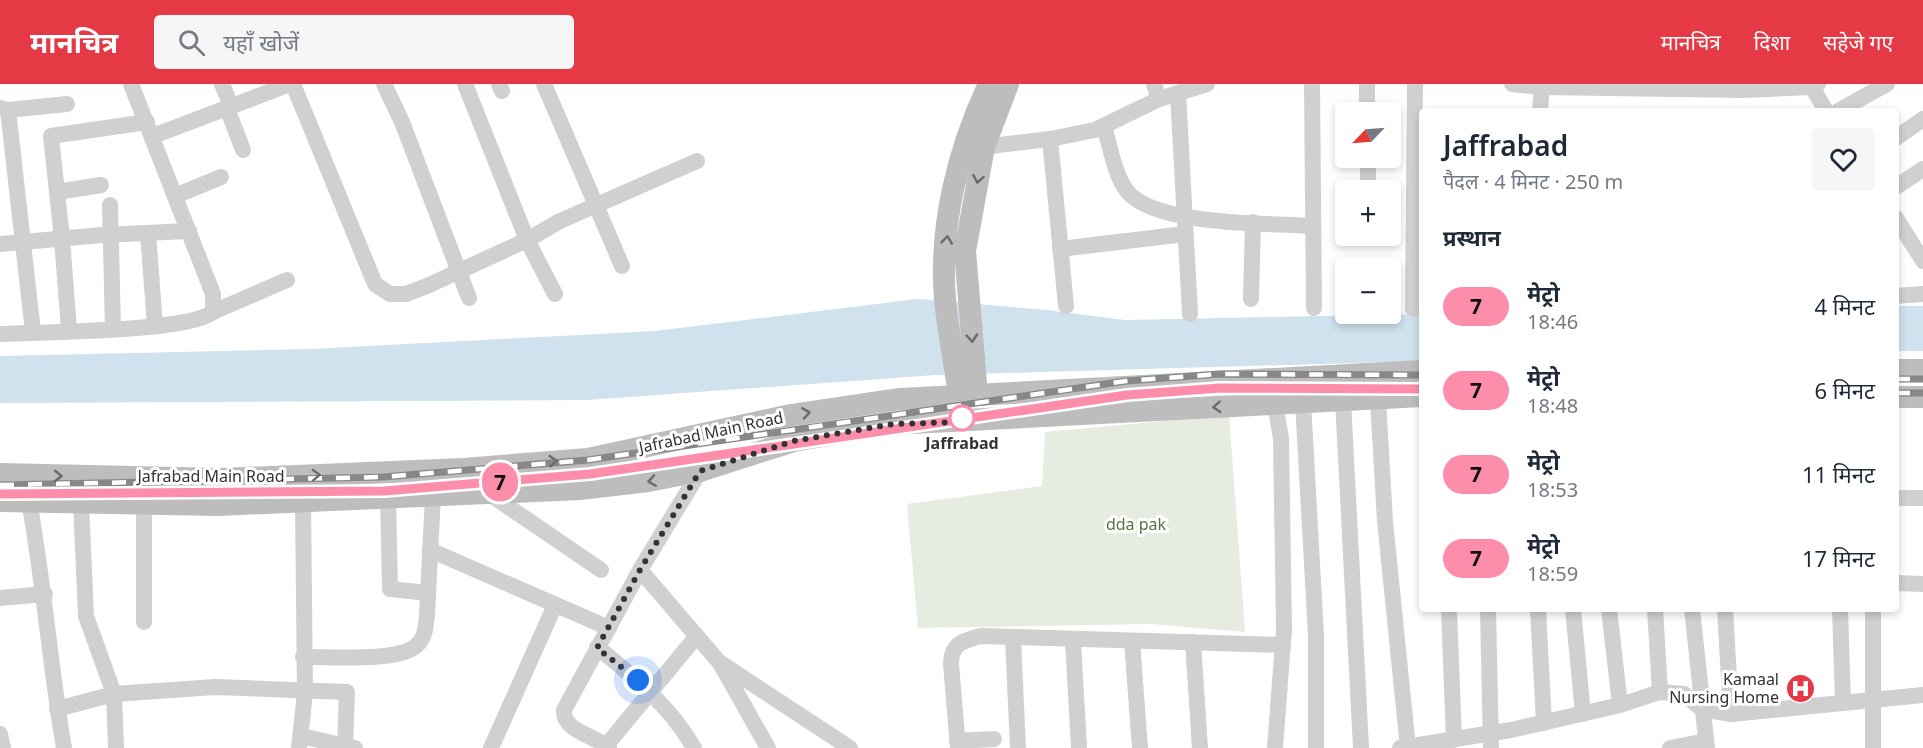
<!DOCTYPE html>
<html lang="hi">
<head>
<meta charset="utf-8">
<style>
  body { margin:0; font-family:"Noto Sans","Noto Sans Devanagari",sans-serif; background:#f6f6f7; color:#1f2937; height:100vh; display:flex; flex-direction:column; font-size:22px; white-space:nowrap }
  * { box-sizing:border-box; margin:0 }
  p { font-size:20px; color:#747a83 }
  .icon { flex:none; width:33px; height:33px; fill:none; stroke:currentColor; stroke-width:2; stroke-linecap:round; stroke-linejoin:round }
  .map { position:relative; flex:1; overflow:hidden }
  .details { position:absolute; left:1419px; top:24px; width:480px; height:504px; display:flex; flex-direction:column; background:#fff; border-radius:6px; box-shadow:0 3px 9px #0003 }
  .details>* { flex:none }
  .badge { padding:0 12px; border-radius:20px; font-size:21px; line-height:39px }
  .needle { width:39px; rotate:245deg }
  .tools { position:absolute; left:1335px; top:18px; display:grid; gap:12px }
  .tools a { display:grid; place-items:center; width:66px; height:66px; border-radius:6px; background:#fff; box-shadow:0 3px 9px #0003; font-size:30px }
  .you { position:absolute; width:30px; height:30px; margin:-15px; border:4px solid #fff; border-radius:50%; background:#1a73e8; box-shadow:0 0 0 9px #1a73e833 }
  .map>.badge { position:absolute; translate:-50% -50%; box-shadow:0 0 0 3px #fff }
  h2 { padding:0 24px; font-size:22px; line-height:54px }
  .round { display:grid; place-items:center; flex:none; width:63px; height:63px; border-radius:6px; background:#f6f6f7 }
  .overview { display:flex; align-items:center; justify-content:space-between; height:102px; padding:0 24px }
  h1 { font-size:28px; font-weight:600; line-height:45px }
  ul { padding:0; list-style:none }
  li { display:flex; align-items:center; gap:18px; height:84px; padding:0 24px }
  li div { flex:1 }
  li b { display:block; font-size:22px }
  li em { font-style:normal }
  li .badge { min-width:66px; font-weight:700; text-align:center }
  header { display:flex; align-items:center; gap:36px; box-sizing:border-box; height:84px; padding:0 30px; background:#e63946; color:#fff }
  header strong { font-size:28px }
  nav { display:flex; gap:33px; margin-inline-start:auto; font-size:21px }
  .search { width:420px; height:54px; background:#f6f6f7; display:flex; align-items:center; gap:15px; box-sizing:border-box; padding:0 21px; border-radius:6px; color:#747a83; font-size:22px }
  .map>svg:first-child { display:block }
</style>
</head>
<body>
<header>
<strong>मानचित्र</strong>
<div class="search"><svg class="icon" aria-label="search" viewBox="0 0 24 24"><circle cx="10" cy="10" r="6"/><path d="M15 15l6 6"/></svg>यहाँ खोजें</div>
<nav><a>मानचित्र</a><a>दिशा</a><a>सहेजे गए</a></nav>
</header>
<div class="map">
<svg width="1923" height="664" viewBox="0 0 1923 664">
  <rect width="100%" height="100%" fill="#fff"/>
  <polygon fill="#e6ecdf" points="1229,331 1245,548 1152,540 918,544 907,420 1042,402 1045,348"/>
  <g fill="#cfe2ee">
    <polygon points="918,215 1046,226 1125,236 1422,230 1422,277 936,291 587,316 0,319 0,272 312,265 655,247"/>
    <rect x="1896" y="222" width="27" height="45"/>
  </g>
  <g fill="none" stroke-linecap="round" stroke-linejoin="round">
    <g stroke="#d0d0d0" stroke-width="16">
      <polyline points="222,0 231,22"/>
      <polyline points="293,0 375,200 390,210 406,210 427,202 527,156 560,137 697,77"/>
      <polyline points="384,0 402,38 469,214"/>
      <polyline points="465,0 527,156 555,210"/>
      <polyline points="499,0 502,7"/>
      <polyline points="544,0 622,182"/>
      <polyline points="1154,0 1159,15"/>
      <polyline points="1312,0 1314,224"/>
      <polyline points="1367,0 1367,28"/>
      <polyline points="1512,0 1542,3 1742,6 1812,3 1818,0"/>
      <polyline points="1812,3 1826,27"/>
      <polyline points="1178,9 1190,230"/>
      <polyline points="0,24 8,26 33,248"/>
      <polyline points="227,24 243,66"/>
      <polyline points="8,26 67,20"/>
      <polyline points="1540,27 1542,0"/>
      <polyline points="1838,27 1887,0"/>
      <path d="M1104 42C1110 61 1114 90 1127 107 1154 142 1269 139 1313 142"/>
      <polyline points="153,52 290,0"/>
      <polyline points="1896,54 1923,35"/>
      <polyline points="1050,55 1066,222"/>
      <polyline points="974,64 1050,55 1095,46 1159,15 1207,0"/>
      <polyline points="1368,74 1368,106"/>
      <polyline points="1896,103 1923,85"/>
      <polyline points="57,108 101,101"/>
      <polyline points="175,112 221,93"/>
      <polyline points="110,121 113,244"/>
      <polyline points="1896,134 1923,177"/>
      <polyline points="148,149 155,242"/>
      <polyline points="0,160 102,151 189,147"/>
      <polyline points="1060,165 1185,150"/>
      <polyline points="1896,212 1923,210"/>
      <polyline points="1251,215 1253,138"/>
      <polyline points="1413,225 1415,0"/>
      <polyline points="213,228 287,196"/>
      <polyline points="69,246 62,155 51,52 147,38"/>
      <path d="M0 250C40 248 189 248 213 228V210L131 0"/>
      <polyline points="1343,316 1361,664"/>
      <polyline points="1378,316 1385,437 1408,664"/>
      <polyline points="1303,318 1316,551 1316,664"/>
      <polyline points="488,409 601,486"/>
      <polyline points="388,413 390,505 428,509"/>
      <polyline points="1896,414 1923,414"/>
      <path d="M29 417C44 499 50 582 64 664"/>
      <polyline points="81,419 86,532 114,610 116,664"/>
      <polyline points="430,466 609,544"/>
      <polyline points="640,486 719,578 850,664"/>
      <polyline points="1896,499 1923,500"/>
      <polyline points="0,514 45,510"/>
      <polyline points="1449,525 1454,656"/>
      <polyline points="1488,525 1491,664"/>
      <polyline points="1538,525 1544,639"/>
      <polyline points="1573,525 1583,630"/>
      <polyline points="1609,525 1620,621"/>
      <polyline points="1655,525 1660,608"/>
      <polyline points="1692,525 1707,664"/>
      <polyline points="1725,525 1731,630"/>
      <polyline points="1840,525 1843,619"/>
      <polyline points="1873,525 1873,664"/>
      <polyline points="144,538 144,420"/>
      <polyline points="1013,554 1018,664"/>
      <polyline points="1073,557 1079,664"/>
      <polyline points="1132,557 1140,664"/>
      <polyline points="1193,558 1200,664"/>
      <path d="M597 563C634 593 670 622 694 664"/>
      <path d="M303 573C329 572 399 579 417 561 425 554 426 542 427 531L433 411"/>
      <polyline points="720,579 768,664"/>
      <polyline points="57,625 114,610 215,603 347,608 345,662"/>
      <polyline points="1702,625 1731,630 1923,611"/>
      <polyline points="0,650 3,664"/>
      <polyline points="301,652 355,664"/>
      <polyline points="957,657 994,655"/>
      <polyline points="299,664 305,609 303,417"/>
      <polyline points="491,664 555,521"/>
      <polyline points="604,664 696,553"/>
      <path d="M609 664C596 652 562 647 564 626L640 486 700 387"/>
      <path d="M958 664 951 580C951 559 963 557 981 552L1283 561"/>
      <polyline points="1275,664 1284,545 1281,354 1275,320"/>
      <polyline points="1400,664 1511,646 1620,621 1660,608 1684,610 1702,625"/>
      <polyline points="1670,664 1706,657"/>
    </g>
    <g stroke="#bdbdbd" stroke-width="22">
      <polyline points="1896,286 1923,286"/>
      <polyline points="977,311 965,167 984,63 1008,0"/>
      <path d="M959 312C955 280 948 248 945 215 939 143 958 65 989 0"/>
      <polyline points="1896,313 1923,313"/>
      <polyline points="0,390 221,395 463,385 588,375 786,332 900,315 1422,287"/>
      <polyline points="0,417 218,421 580,405 648,397 700,387 794,357 893,340 1422,312"/>
    </g>
    <defs>
      <g id="rail">
        <polyline points="1896,295 1923,295"/>
        <polyline points="1896,309 1923,309"/>
        <polyline points="0,401 383,393 588,376 1126,297 1219,290 1422,291"/>
        <polyline points="16,410 384,407 589,390 1127,311 1220,304 1422,305"/>
      </g>
    </defs>
    <use href="#rail" stroke="#888" stroke-width="7"/>
    <use href="#rail" stroke="#fff" stroke-width="4.5" stroke-dasharray="14" stroke-linecap="butt"/>
  </g>
  <defs><path id="oneway-chevron" d="M-2-3.5L2.5 0L-2 3.5" fill="none" stroke-width="1.6" stroke-linecap="round" stroke-linejoin="round" transform="scale(1.5)"/></defs>
  <g stroke="#6a6a6a">
    <use href="#oneway-chevron" transform="translate(978 95) rotate(100)"/>
    <use href="#oneway-chevron" transform="translate(947 156) rotate(-83)"/>
    <use href="#oneway-chevron" transform="translate(972 254) rotate(85)"/>
    <use href="#oneway-chevron" transform="translate(1217 323) rotate(177)"/>
    <use href="#oneway-chevron" transform="translate(806 329) rotate(-9)"/>
    <use href="#oneway-chevron" transform="translate(553 377) rotate(-5)"/>
    <use href="#oneway-chevron" transform="translate(316 391) rotate(-2)"/>
    <use href="#oneway-chevron" transform="translate(58 392) rotate(1)"/>
    <use href="#oneway-chevron" transform="translate(652 397) rotate(171)"/>
  </g>
  <g fill="none" stroke-linecap="round" stroke-linejoin="round">
    <defs>
      <polyline id="line" points="0,410 384,407 590,390 1127,311 1220,304 1422,305"/>
    </defs>
    <use href="#line" stroke="#fff" stroke-width="14"/>
    <use href="#line" stroke="#fc8eac" stroke-width="9"/>
    <polyline stroke="#333" stroke-width="6" stroke-dasharray="0 10.8" points="638,596 597,564 640,486 700,387 794,357 893,340 963,338 962,334"/>
  </g>
  <defs>
    <symbol id="hospital-disc" viewBox="-11 -11 22 22"><circle r="9.5" fill="#e63946" stroke="#fff"/><path d="M-5-5h3v3.5h4V-5h3V5h-3V1.5h-4V5h-3Z" fill="#fff"/></symbol>
  </defs>
  <g fill-rule="evenodd">
    <use href="#hospital-disc" x="1784" y="588" width="33" height="33"/>
  </g>
  <circle fill="#fff" stroke="#fc8eac" stroke-width="3" cx="962" cy="334" r="12"/>
  <g text-anchor="middle" dominant-baseline="central" stroke-width="6" stroke-linejoin="round" paint-order="stroke">
    <g font-size="16" fill="#333" stroke="#fff">
      <text transform="translate(711 348) rotate(-12)">Jafrabad Main Road</text>
      <text x="211" y="392">Jafrabad Main Road</text>
    </g>
    <g font-size="16" font-weight="bold" fill="#333" stroke="#fff">
      <text x="962" y="359">Jaffrabad</text>
    </g>
    <g font-size="16" fill="#56703f" stroke="#fff">
      <text x="1136" y="440">dda pak</text>
    </g>
    <g font-size="16" fill="#333" stroke="#fff" text-anchor="end">
      <text x="1779" y="595">Kamaal<tspan x="1779" dy="18">Nursing Home</tspan></text>
    </g>
  </g>
</svg>
<div class="tools">
<a><svg class="needle" viewBox="-14 -14 28 28"><path d="M0-13l5 13h-10z" fill="#e53935"/><path d="M0 13l5-13h-10z" fill="#747a83"/></svg></a>
<a>+</a>
<a>−</a>
</div>
<div class="you" style="left:638px;top:596px"></div>
<b class="badge" style="left:500px;top:398px;background:#fc8eac;color:#111">7</b>
<section class="details">
<div class="overview"><div><h1>Jaffrabad</h1><p>पैदल · 4 मिनट · 250 m</p></div><a class="round"><svg class="icon" aria-label="heart" viewBox="0 0 24 24"><path d="M12 20l-8-8c-3-5 5-10 8-4 3-6 11-1 8 4z"/></svg></a></div>
<h2>प्रस्थान</h2>
<ul>
<li><span class="badge" style="background:#fc8eac;color:#111">7</span><div><b>मेट्रो</b><p>18:46</p></div><em>4 मिनट</em></li>
<li><span class="badge" style="background:#fc8eac;color:#111">7</span><div><b>मेट्रो</b><p>18:48</p></div><em>6 मिनट</em></li>
<li><span class="badge" style="background:#fc8eac;color:#111">7</span><div><b>मेट्रो</b><p>18:53</p></div><em>11 मिनट</em></li>
<li><span class="badge" style="background:#fc8eac;color:#111">7</span><div><b>मेट्रो</b><p>18:59</p></div><em>17 मिनट</em></li>
</ul>
</section>
</div>
</body>
</html>
